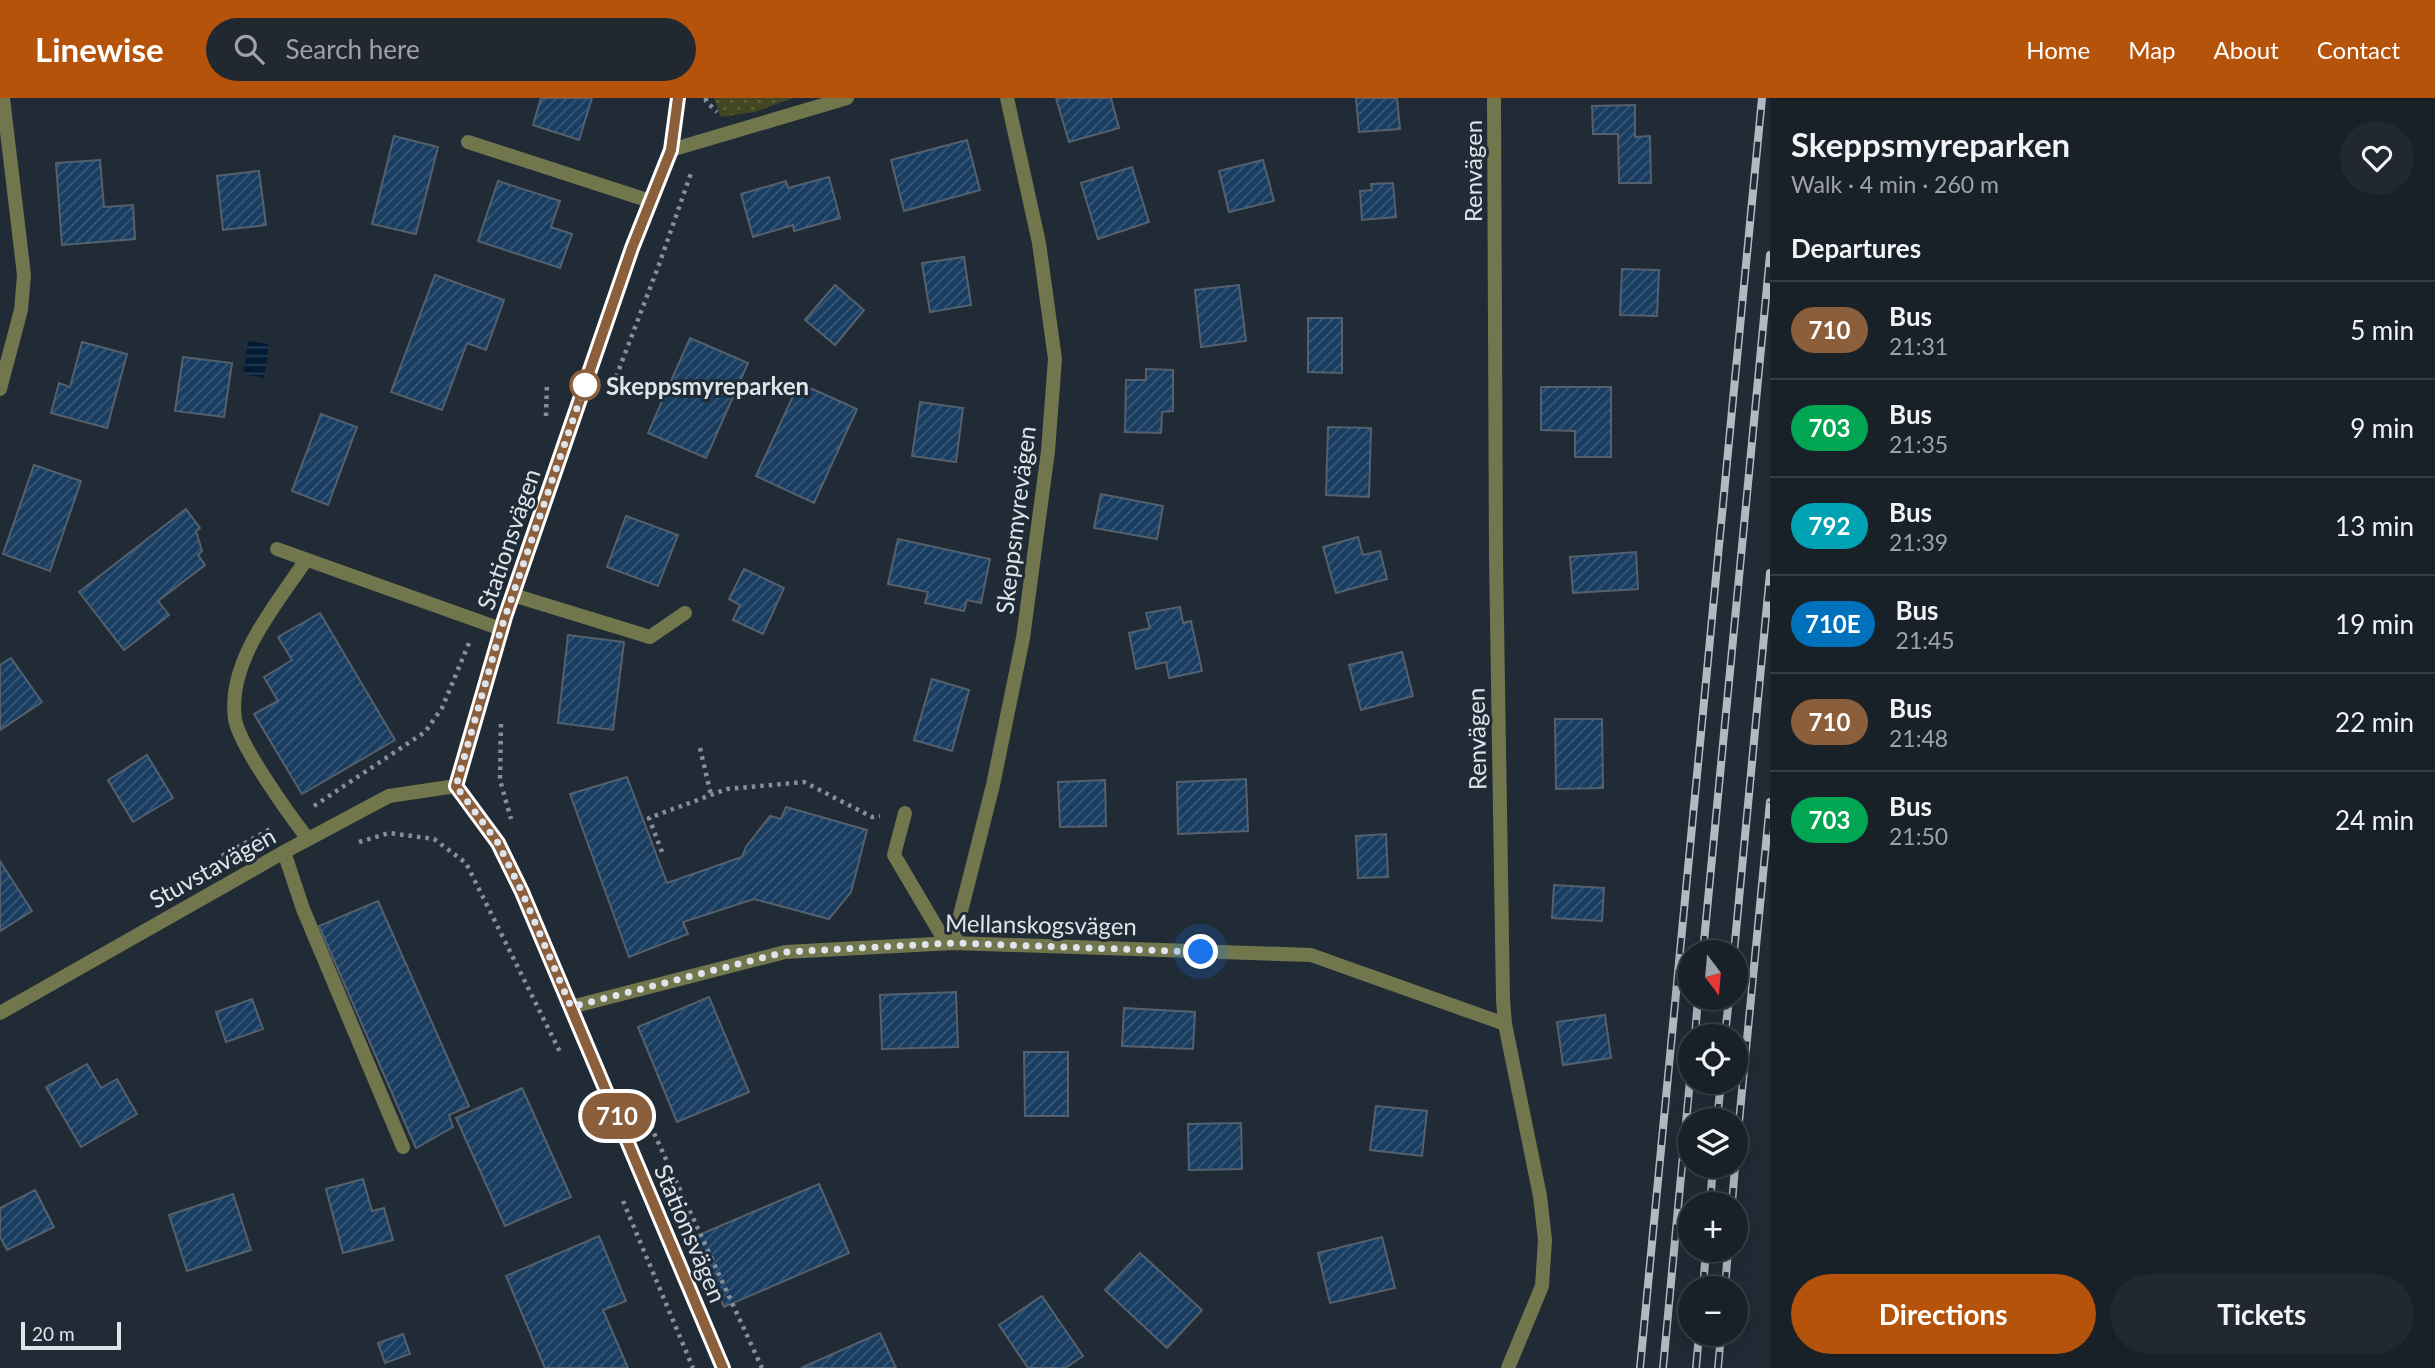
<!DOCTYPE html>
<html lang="en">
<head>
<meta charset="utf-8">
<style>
  body { margin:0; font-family:Lato,sans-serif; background:#212830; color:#f1f3f6; height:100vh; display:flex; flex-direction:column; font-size:26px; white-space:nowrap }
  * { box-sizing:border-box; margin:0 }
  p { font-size:23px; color:#9fa3a8 }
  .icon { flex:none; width:38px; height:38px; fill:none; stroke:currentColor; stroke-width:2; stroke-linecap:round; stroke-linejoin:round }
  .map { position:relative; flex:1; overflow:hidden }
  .sheet { display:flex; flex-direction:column; background:#182028; width:665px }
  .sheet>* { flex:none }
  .badge { padding:0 14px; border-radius:23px; font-size:24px; line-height:46px }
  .needle { width:46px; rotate:164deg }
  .tools { position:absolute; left:1678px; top:842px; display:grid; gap:14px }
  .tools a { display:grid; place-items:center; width:70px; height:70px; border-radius:50%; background:#182028; box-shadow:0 7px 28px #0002,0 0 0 2px #363e45; font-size:35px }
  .scale { position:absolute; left:21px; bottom:18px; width:100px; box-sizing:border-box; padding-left:7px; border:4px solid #dde4ec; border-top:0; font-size:19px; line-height:24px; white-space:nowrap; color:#dde4ec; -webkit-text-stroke:5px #202b36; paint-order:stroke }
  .you { position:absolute; width:35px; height:35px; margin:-18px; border:5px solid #fff; border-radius:50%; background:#1a73e8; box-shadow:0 0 0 10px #1a73e833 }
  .map>.badge { position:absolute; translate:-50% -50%; box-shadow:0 0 0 4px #fff }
  h2 { padding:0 21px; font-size:26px; line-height:63px }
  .round { display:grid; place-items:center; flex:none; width:74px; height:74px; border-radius:37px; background:#212830 }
  .headline { display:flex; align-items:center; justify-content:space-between; height:119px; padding:0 21px }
  h1 { font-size:33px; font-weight:700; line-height:52px }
  .primary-button { display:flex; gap:14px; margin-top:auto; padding:14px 21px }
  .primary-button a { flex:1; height:80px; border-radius:42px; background:#b45309; color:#fff; font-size:28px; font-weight:700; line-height:80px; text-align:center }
  .primary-button a+a { background:#212830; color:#f1f3f6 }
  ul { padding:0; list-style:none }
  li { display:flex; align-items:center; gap:21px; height:98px; padding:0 21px; border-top:2px solid #363e45 }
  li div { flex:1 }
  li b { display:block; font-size:26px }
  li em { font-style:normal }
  li .badge { min-width:77px; font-weight:700; text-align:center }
  header { display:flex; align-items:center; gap:42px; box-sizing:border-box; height:98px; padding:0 35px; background:#b45309; color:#fff }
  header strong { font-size:33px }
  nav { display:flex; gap:38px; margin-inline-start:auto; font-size:24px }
  .search { width:490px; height:63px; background:#212830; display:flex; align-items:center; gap:18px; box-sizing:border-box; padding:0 24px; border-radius:38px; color:#9fa3a8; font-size:26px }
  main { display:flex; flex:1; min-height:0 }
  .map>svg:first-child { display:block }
</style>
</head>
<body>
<header>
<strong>Linewise</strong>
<div class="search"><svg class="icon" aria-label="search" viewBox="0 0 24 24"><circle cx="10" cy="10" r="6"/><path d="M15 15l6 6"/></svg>Search here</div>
<nav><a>Home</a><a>Map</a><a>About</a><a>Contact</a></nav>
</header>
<main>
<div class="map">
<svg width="1770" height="1270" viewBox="0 0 1770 1270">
  <defs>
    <pattern id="grass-dots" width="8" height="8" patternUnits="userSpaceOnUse" patternTransform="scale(1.75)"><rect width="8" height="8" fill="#424621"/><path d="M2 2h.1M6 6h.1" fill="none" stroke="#5d6141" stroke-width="1.8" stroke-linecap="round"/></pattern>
    <pattern id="water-rules" width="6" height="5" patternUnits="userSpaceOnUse" patternTransform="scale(1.75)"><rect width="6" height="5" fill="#011b35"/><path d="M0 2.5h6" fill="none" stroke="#263c52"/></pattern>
    <pattern id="building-hatch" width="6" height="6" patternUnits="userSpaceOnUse" patternTransform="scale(1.75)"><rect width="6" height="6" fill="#193d61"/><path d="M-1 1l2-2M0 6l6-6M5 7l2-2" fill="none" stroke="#3a5978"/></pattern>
  </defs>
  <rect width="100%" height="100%" fill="#202b36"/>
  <polygon fill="url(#grass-dots)" points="714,0 793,0 755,14 721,19"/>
  <polygon fill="url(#water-rules)" points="248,243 269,246 264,280 243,276"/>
  <g fill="url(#building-hatch)" stroke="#54606d" stroke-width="2">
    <polygon points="541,0 592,0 579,42 533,27"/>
    <polygon points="1056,0 1111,0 1119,30 1069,44"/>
    <polygon points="1356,0 1397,0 1400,31 1359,34"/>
    <polygon points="1635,7 1635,39 1650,38 1651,85 1619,85 1618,36 1593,36 1592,8"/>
    <polygon points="394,38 438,49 416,136 372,126"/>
    <polygon points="967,42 980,92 904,113 891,62"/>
    <polygon points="100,62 104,109 133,107 135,141 62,147 56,65"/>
    <polygon points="1263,62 1274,103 1229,114 1219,73"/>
    <polygon points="1132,69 1149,124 1098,141 1081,85"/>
    <polygon points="259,73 266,127 223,132 217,78"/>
    <polygon points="829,79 840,120 794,133 793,127 753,139 741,96 786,83 788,90"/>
    <polygon points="498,83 560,103 551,129 572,136 560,170 478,143"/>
    <polygon points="1393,85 1396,119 1362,122 1360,93 1372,92 1371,86"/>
    <polygon points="964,159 971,207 930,214 922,165"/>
    <polygon points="1622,171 1659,172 1657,218 1620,217"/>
    <polygon points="435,177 504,202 486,252 467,245 442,312 391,294"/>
    <polygon points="835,187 864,212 835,247 805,222"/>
    <polygon points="1239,187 1246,243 1201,249 1195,192"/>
    <polygon points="1308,220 1342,220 1342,275 1308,274"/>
    <polygon points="690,240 748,265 706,360 648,335"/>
    <polygon points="82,244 127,256 107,330 51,315 59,285 70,289"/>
    <polygon points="183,259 232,265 224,319 175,313"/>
    <polygon points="1146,271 1173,272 1173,313 1162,314 1161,335 1125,334 1126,282 1146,282"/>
    <polygon points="799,285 857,311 814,405 756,378"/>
    <polygon points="1541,289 1611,289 1611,359 1575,359 1575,333 1541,332"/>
    <polygon points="920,304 963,310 956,364 912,358"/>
    <polygon points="321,316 357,329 328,407 292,393"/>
    <polygon points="1328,329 1371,330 1369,399 1326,397"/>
    <polygon points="34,367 81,383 50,473 3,456"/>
    <polygon points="1101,396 1163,408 1157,441 1094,430"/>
    <polygon points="186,411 200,430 196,433 202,453 198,457 205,467 158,503 169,517 124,552 79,494"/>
    <polygon points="626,418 678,437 658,488 607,469"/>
    <polygon points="1358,439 1363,457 1380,453 1387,481 1336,495 1323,449"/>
    <polygon points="898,441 990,461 981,505 967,502 964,513 925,505 928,494 888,486"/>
    <polygon points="1636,454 1638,491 1573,495 1570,459"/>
    <polygon points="744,471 784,490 763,536 733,522 740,507 729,501"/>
    <polygon points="1180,509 1183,525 1191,523 1202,573 1169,580 1166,564 1136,571 1129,535 1150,530 1146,515"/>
    <polygon points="320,515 395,642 302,696 254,616 278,603 264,579 292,562 278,539"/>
    <polygon points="568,537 624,544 613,632 558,625"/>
    <polygon points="1402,554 1413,598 1361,612 1349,567"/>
    <polygon points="11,560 42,604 0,632 0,567"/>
    <polygon points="932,581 969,592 952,653 914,642"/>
    <polygon points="1555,621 1602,621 1603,690 1556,691"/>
    <polygon points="147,657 173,700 133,724 108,682"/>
    <polygon points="627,679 667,785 742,759 746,749 770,718 781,721 786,709 867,732 851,794 829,821 754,801 683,824 688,836 629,859 570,696"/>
    <polygon points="1246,681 1248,733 1178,736 1177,684"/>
    <polygon points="1105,682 1106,728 1060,729 1058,684"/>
    <polygon points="1386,736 1388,779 1358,780 1356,738"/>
    <polygon points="0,763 32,813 0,833"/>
    <polygon points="1554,787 1604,790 1602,823 1552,820"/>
    <polygon points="378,803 469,1008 449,1017 453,1029 416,1050 319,828"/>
    <polygon points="956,894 958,949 882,951 880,897"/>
    <polygon points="709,899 749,994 677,1024 638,929"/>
    <polygon points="252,901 263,931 226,944 216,914"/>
    <polygon points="1124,910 1195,914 1193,951 1122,948"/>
    <polygon points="1605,917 1611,960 1563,967 1557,924"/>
    <polygon points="1024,954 1068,954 1068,1018 1025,1018"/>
    <polygon points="87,966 101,990 117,981 137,1016 81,1049 46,989"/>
    <polygon points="522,990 571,1099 505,1128 456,1020"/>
    <polygon points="1376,1008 1427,1013 1422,1058 1370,1052"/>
    <polygon points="1241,1025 1242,1071 1189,1072 1188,1026"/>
    <polygon points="363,1081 372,1113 384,1110 393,1142 343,1155 326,1091"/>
    <polygon points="819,1086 849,1155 724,1209 694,1139"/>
    <polygon points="35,1092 54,1129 7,1152 0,1139 0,1110"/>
    <polygon points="233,1096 251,1152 187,1173 169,1117"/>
    <polygon points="599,1138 626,1203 603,1212 628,1270 545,1270 506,1178"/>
    <polygon points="1382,1139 1395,1190 1330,1205 1318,1155"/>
    <polygon points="1140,1155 1202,1212 1167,1250 1105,1192"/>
    <polygon points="1042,1198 1083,1258 1065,1270 1028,1270 999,1227"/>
    <polygon points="880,1235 896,1270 801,1270"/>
    <polygon points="403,1236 410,1256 385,1265 378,1245"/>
  </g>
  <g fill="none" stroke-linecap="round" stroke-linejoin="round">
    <g stroke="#868f99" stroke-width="4.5" stroke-dasharray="3.5 5" stroke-linecap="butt">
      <polyline points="706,0 706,3 717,14"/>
      <polyline points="613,287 660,164 691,75"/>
      <polyline points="546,318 547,284"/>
      <polyline points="501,626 500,682 511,721"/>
      <polyline points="700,650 711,697"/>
      <polyline points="314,708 425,634 442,610 469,545"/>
      <polyline points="359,744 389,735 434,741 466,765 561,956"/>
      <polyline points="662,754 649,720 727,691 804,684 872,719 880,718"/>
      <polyline points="222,758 272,730"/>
      <polyline points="647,1020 762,1270"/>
      <polyline points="623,1103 693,1270"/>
    </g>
    <g stroke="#71764c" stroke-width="14">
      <polyline points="468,44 650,103"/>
      <polyline points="277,451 501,531"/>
      <path d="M306 462C276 507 227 563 235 621 239 647 291 719 308 741"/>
      <polyline points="513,497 650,539 685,515"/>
      <polyline points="905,715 894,757 946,845"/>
      <polyline points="284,754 303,811 403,1049"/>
    </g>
    <g stroke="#71764c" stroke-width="14">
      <polyline points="1494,0 1496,459 1503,902 1505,926 1540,1098 1545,1142 1542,1188 1508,1270"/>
      <polyline points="671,52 847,0"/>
      <polyline points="0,291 21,212 24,177 3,0"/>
      <polyline points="953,845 993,687 1023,540 1048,353 1055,261 1039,145 1007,0"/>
      <polyline points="571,909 785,854 953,845 1311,857 1505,926"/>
      <polyline points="0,915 284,754 389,698 456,688"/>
    </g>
    <polyline stroke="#71764c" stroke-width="14" points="678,0 671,52 632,150 505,519 456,688 497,745 522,794 723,1270"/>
    <defs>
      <g id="rail">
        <polyline points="1703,854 1770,157"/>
        <polyline points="1734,854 1770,475"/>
        <polyline points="1695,938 1698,900"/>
        <polyline points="1725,938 1729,900"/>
        <polyline points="1717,1022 1721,984"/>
        <polyline points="1736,1055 1770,704"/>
        <polyline points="1710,1106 1713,1068"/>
        <polyline points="1732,1106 1735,1068"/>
        <polyline points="1703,1190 1706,1152"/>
        <polyline points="1725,1190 1728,1152"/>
        <polyline points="1640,1270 1762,0"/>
        <polyline points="1663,1270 1690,982"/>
        <polyline points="1696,1270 1699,1236"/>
        <polyline points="1718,1270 1721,1236"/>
      </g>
    </defs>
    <use href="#rail" stroke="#b1b9c1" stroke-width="8"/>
    <use href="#rail" stroke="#202b36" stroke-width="5" stroke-dasharray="16" stroke-linecap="butt"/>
  </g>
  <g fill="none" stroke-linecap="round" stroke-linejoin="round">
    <defs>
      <polyline id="line" points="678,0 671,52 632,150 505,519 456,688 498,745 522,794 723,1270"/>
    </defs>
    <use href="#line" stroke="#fff" stroke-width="16"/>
    <use href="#line" stroke="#8b5e3c" stroke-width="10"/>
    <polyline stroke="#dde4ec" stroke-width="7" stroke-dasharray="0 12.6" points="585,287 501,531 456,688 498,745 522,794 571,909 785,854 953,845 1201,854"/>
  </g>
  <circle fill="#fff" stroke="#8b5e3c" stroke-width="3.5" cx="585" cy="287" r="14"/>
  <g text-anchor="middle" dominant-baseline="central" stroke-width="6" stroke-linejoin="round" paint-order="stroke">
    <g font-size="24" fill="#dde4ec" stroke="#202b36">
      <text transform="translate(1472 73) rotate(-90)">Renvägen</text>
      <text transform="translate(1015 422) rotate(-83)">Skeppsmyrevägen</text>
      <text transform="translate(508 441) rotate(-71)">Stationsvägen</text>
      <text transform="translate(1476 641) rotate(-91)">Renvägen</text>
      <text transform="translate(212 769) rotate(-29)">Stuvstavägen</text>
      <text transform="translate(1041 826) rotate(1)">Mellanskogsvägen</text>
      <text transform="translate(691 1135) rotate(67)">Stationsvägen</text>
    </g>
    <g font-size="24" font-weight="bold" fill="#dde4ec" stroke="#202b36" text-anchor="start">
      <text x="606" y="287">Skeppsmyreparken</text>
    </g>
  </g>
</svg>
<div class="tools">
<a><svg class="needle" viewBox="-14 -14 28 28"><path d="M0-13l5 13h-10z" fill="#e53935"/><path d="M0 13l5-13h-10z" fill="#9fa3a8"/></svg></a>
<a><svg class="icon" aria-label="locate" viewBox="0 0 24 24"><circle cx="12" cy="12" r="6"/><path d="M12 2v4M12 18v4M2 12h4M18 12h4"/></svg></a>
<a><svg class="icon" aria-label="layers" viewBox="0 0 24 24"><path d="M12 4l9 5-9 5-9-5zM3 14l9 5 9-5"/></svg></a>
<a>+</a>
<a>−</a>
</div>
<div class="scale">20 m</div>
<div class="you" style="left:1201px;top:854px"></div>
<b class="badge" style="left:617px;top:1018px;background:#8b5e3c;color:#fff">710</b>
</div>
<section class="sheet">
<div class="headline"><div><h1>Skeppsmyreparken</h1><p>Walk · 4 min · 260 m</p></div><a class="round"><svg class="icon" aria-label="heart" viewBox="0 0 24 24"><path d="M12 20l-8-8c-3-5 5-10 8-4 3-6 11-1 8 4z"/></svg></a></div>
<h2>Departures</h2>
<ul>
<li><span class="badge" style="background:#8b5e3c;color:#fff">710</span><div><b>Bus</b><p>21:31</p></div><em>5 min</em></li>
<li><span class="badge" style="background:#00a651;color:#fff">703</span><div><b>Bus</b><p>21:35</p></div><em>9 min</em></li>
<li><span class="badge" style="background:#00a3b4;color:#fff">792</span><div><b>Bus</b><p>21:39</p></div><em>13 min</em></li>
<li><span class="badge" style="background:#0072bc;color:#fff">710E</span><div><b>Bus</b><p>21:45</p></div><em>19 min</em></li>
<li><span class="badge" style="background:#8b5e3c;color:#fff">710</span><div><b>Bus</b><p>21:48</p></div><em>22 min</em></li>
<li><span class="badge" style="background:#00a651;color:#fff">703</span><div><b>Bus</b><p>21:50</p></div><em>24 min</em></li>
</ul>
<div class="primary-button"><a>Directions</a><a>Tickets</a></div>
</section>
</main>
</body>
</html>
